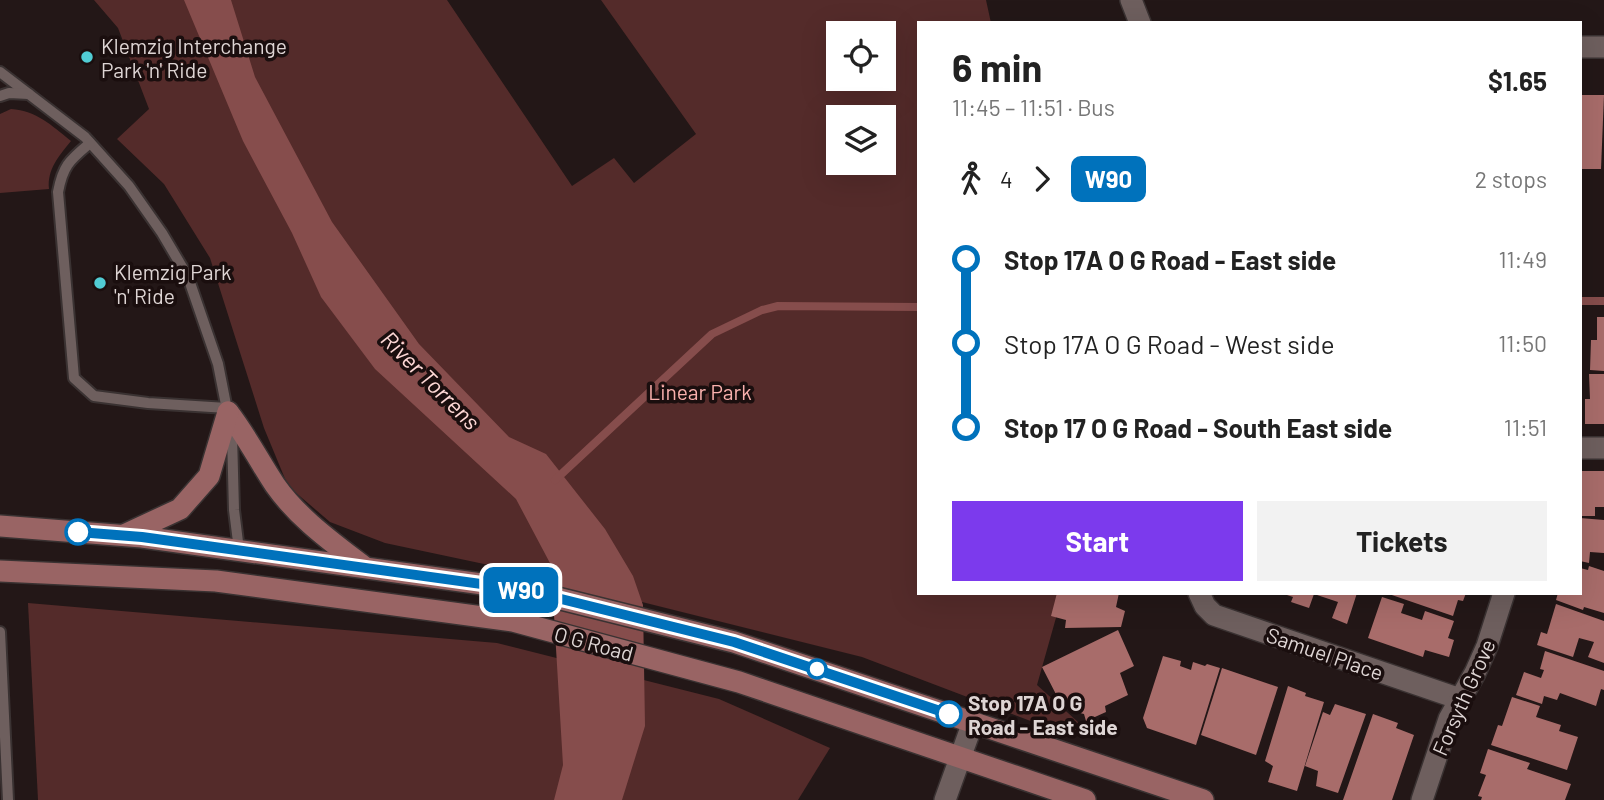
<!DOCTYPE html>
<html lang="en">
<head>
<meta charset="utf-8">
<style>
  body { margin:0; font-family:Barlow,sans-serif; background:#f2f2f2; color:#222; height:100vh; display:flex; flex-direction:column; font-size:26px; white-space:nowrap }
  * { box-sizing:border-box; margin:0 }
  p { font-size:23px; color:#767676 }
  .icon { flex:none; width:38px; height:38px; fill:none; stroke:currentColor; stroke-width:2; stroke-linecap:round; stroke-linejoin:round }
  .map { position:relative; flex:1; overflow:hidden }
  .sheet { position:absolute; left:917px; top:21px; width:665px; height:574px; display:flex; flex-direction:column; background:#fff; border-radius:0px; box-shadow:0 7px 28px #0002 }
  .sheet>* { flex:none }
  .badge { padding:0 14px; border-radius:10px; font-size:24px; line-height:46px }
  .buttons { position:absolute; left:826px; top:21px; display:grid; gap:14px }
  .buttons a { display:grid; place-items:center; width:70px; height:70px; border-radius:0px; background:#fff; box-shadow:0 7px 28px #0002; font-size:35px }
  .map>.badge { position:absolute; translate:-50% -50%; box-shadow:0 0 0 4px #fff }
  .legs { display:flex; align-items:center; gap:10px; height:77px; padding:0 35px; font-size:23px }
  .legs p { margin-inline-start:auto }
  .overview { display:flex; align-items:center; justify-content:space-between; height:119px; padding:0 35px }
  h1 { font-size:38px; font-weight:700; line-height:52px }
  .cta { display:flex; gap:14px; margin-top:auto; padding:14px 35px }
  .cta a { flex:1; height:80px; border-radius:0px; background:#7c3aed; color:#fff; font-size:28px; font-weight:700; line-height:80px; text-align:center }
  .cta a+a { background:#f2f2f2; color:#222 }
  ul { padding:0 35px; list-style:none }
  li { display:flex; align-items:center; gap:24px; height:84px; font-size:26px }
  li i { display:grid; place-items:center; width:10px; height:100%; margin:0 9px; background:currentColor }
  li i::after { content:''; width:18px; height:18px; margin:-9px; border:5px solid; border-radius:50%; background:#fff }
  li p { margin-inline-start:auto }
  li:first-child i { background:linear-gradient(#0000 50%,currentColor 0) }
  li:last-child i { background:linear-gradient(currentColor 50%,#0000 0) }
  .map>svg:first-child { display:block }
</style>
</head>
<body>
<div class="map">
<svg width="1604" height="800" viewBox="0 0 1604 800">
  <rect width="100%" height="100%" fill="#231717"/>
  <g fill="#542b2a" fill-rule="evenodd">
    <path d="M94 0H447L572 186 614 158 634 183 696 134 601 0H986L991 23H919V593H1063L1037 685 1078 722 1073 737 862 657 526 573 385 543 330 522 288 486 264 428 210 258 164 184 117 139 149 109 118 28ZM838 33H884V79H838ZM838 117H884V163H838Z"/>
    <path d="M11 109C37 111 51 125 71 141 59 156 47 169 49 189L0 193V114Z"/>
    <polygon points="28,603 497,643 719,699 830,748 798,800 38,800"/>
  </g>
  <polygon fill="#864d4c" points="184,0 231,0 255,77 332,222 419,344 509,437 546,454 605,529 633,576 643,605 645,726 622,800 554,800 563,765 551,565 516,499 375,369 321,297 292,233 243,141"/>
  <g fill="none" stroke-linecap="round" stroke-linejoin="round">
    <g stroke="#864d4c" stroke-width="8">
      <polyline points="1580,301 1604,301"/>
      <polyline points="555,480 712,334 762,310 778,306 919,307"/>
    </g>
  </g>
  <g fill="#a86c6a">
    <polygon points="1580,95 1604,95 1601,169 1580,169"/>
    <polygon points="1597,317 1604,317 1604,371 1590,370 1591,340 1597,340"/>
    <polygon points="1589,374 1604,374 1604,424 1585,424 1585,399 1590,399"/>
    <polygon points="1580,471 1604,471 1604,507 1595,507 1595,516 1580,516"/>
    <polygon points="1580,518 1604,520 1604,553 1590,552 1589,563 1580,561"/>
    <polygon points="1589,566 1604,571 1604,613 1584,607 1583,610 1556,600 1558,593 1580,593 1580,568 1588,570"/>
    <polygon points="1057,593 1119,593 1116,607 1125,611 1121,627 1065,628 1066,620 1051,616"/>
    <polygon points="1357,593 1347,624 1332,618 1338,602 1314,594 1309,608 1291,602 1293,597 1284,594"/>
    <polygon points="1386,593 1466,593 1463,601 1458,600 1453,616"/>
    <polygon points="1382,597 1404,604 1401,613 1422,620 1425,611 1454,621 1448,638 1454,640 1449,657 1425,650 1423,657 1368,638"/>
    <polygon points="1556,604 1604,621 1604,663 1588,657 1594,642 1579,638 1573,657 1537,645 1541,632 1547,634"/>
    <polygon points="1118,630 1134,666 1120,673 1128,695 1105,706 1106,712 1086,721 1084,714 1076,712 1075,704 1078,702 1075,697 1061,704 1042,667"/>
    <polygon points="1545,651 1604,671 1604,690 1601,689 1596,706 1560,693 1557,700 1544,696 1542,704 1516,695 1524,672 1541,678 1544,670 1540,669"/>
    <polygon points="1163,656 1181,661 1180,666 1191,670 1193,662 1205,666 1207,664 1220,668 1196,745 1147,728 1143,718"/>
    <polygon points="1222,668 1278,687 1256,755 1201,735"/>
    <polygon points="1288,686 1306,693 1305,696 1324,702 1297,791 1268,782 1273,766 1265,761"/>
    <polygon points="1512,697 1540,706 1536,717 1561,725 1559,731 1578,737 1567,770 1491,745 1498,725 1502,726"/>
    <polygon points="1335,704 1366,714 1338,793 1316,786 1318,771 1305,766 1323,712 1330,715"/>
    <polygon points="1373,714 1398,723 1396,728 1414,735 1392,800 1343,800"/>
    <polygon points="1488,749 1530,763 1527,769 1571,784 1565,800 1481,800 1482,797 1478,796 1486,775 1480,773"/>
  </g>
  <g fill="none" stroke-linecap="round" stroke-linejoin="round">
    <defs>
      <g id="lane">
        <polyline points="0,72 85,137 129,186 162,233 188,277 218,364 232,435 234,510 239,550"/>
        <polyline points="0,96 9,93 29,94"/>
        <path d="M90 143C70 160 63 165 58 192L74 378 94 396 148 403 227 408"/>
        <polyline points="0,632 8,800"/>
      </g>
      <g id="street">
        <polyline points="1131,0 1140,23"/>
        <polyline points="1580,47 1604,47"/>
        <polyline points="1580,448 1604,448"/>
        <polyline points="1199,593 1205,606 1214,615 1460,699"/>
        <polyline points="945,800 973,722"/>
        <polyline points="1422,800 1449,719 1475,673 1487,646 1504,593"/>
      </g>
      <g id="secondary">
        <path d="M228 412C246 435 259 461 275 485 298 518 332 542 363 566"/>
        <polyline points="0,526 142,537 525,590 734,642 1203,800"/>
        <polyline points="124,535 180,509 209,476 228,412"/>
        <polyline points="0,571 216,581 513,621 739,682 1085,800"/>
      </g>
    </defs>
    <use href="#lane" stroke="#3a3232" stroke-width="14"/>
    <use href="#street" stroke="#3a3232" stroke-width="24"/>
    <use href="#secondary" stroke="#3a3232" stroke-width="24"/>
    <use href="#lane" stroke="#6e5f5e" stroke-width="10"/>
    <use href="#street" stroke="#6e5f5e" stroke-width="21"/>
    <use href="#secondary" stroke="#996464" stroke-width="21"/>
  </g>
  <g fill="none" stroke-linecap="round" stroke-linejoin="round">
    <defs>
      <polyline id="line-1" points="78,532 142,537 525,590 734,642 949,714"/>
    </defs>
    <use href="#line-1" stroke="#fff" stroke-width="16"/>
    <use href="#line-1" stroke="#0072bc" stroke-width="10"/>
  </g>
  <g fill="#51ccd4" stroke="#1a0e0e" stroke-width="2.5">
    <circle cx="87" cy="57" r="7"/>
    <circle cx="100" cy="283" r="7"/>
  </g>
  <g fill="#fff" stroke="#0072bc" stroke-width="3.5">
    <circle cx="78" cy="532" r="12"/>
    <circle cx="817" cy="669" r="9"/>
    <circle cx="949" cy="714" r="12"/>
  </g>
  <g text-anchor="middle" dominant-baseline="central" stroke-width="7" stroke-linejoin="round" paint-order="stroke">
    <g font-size="21" fill="#ded5d4" stroke="#1a0e0e" text-anchor="start">
      <text x="101" y="45">Klemzig Interchange<tspan x="101" dy="24">Park 'n' Ride</tspan></text>
      <text x="114" y="271">Klemzig Park<tspan x="114" dy="24">'n' Ride</tspan></text>
    </g>
    <g font-size="21" fill="#f9b0ad" stroke="#1a0e0e">
      <text x="700" y="391">Linear Park</text>
    </g>
    <g font-size="21" fill="#ded5d4" stroke="#1a0e0e">
      <text transform="translate(594 643) rotate(15)">O G Road</text>
      <text transform="translate(1325 653) rotate(19)">Samuel Place</text>
      <text transform="translate(1463 697) rotate(-66)">Forsyth Grove</text>
    </g>
    <g font-size="21" font-weight="bold" fill="#ded5d4" stroke="#1a0e0e" text-anchor="start">
      <text x="968" y="702">Stop 17A O G<tspan x="968" dy="24">Road - East side</tspan></text>
    </g>
    <g font-size="23" font-style="italic" fill="#fed8d6" stroke="#1a0e0e">
      <text transform="translate(431 380) rotate(45)">River Torrens</text>
    </g>
  </g>
</svg>
<div class="buttons">
<a><svg class="icon" aria-label="locate" viewBox="0 0 24 24"><circle cx="12" cy="12" r="6"/><path d="M12 2v4M12 18v4M2 12h4M18 12h4"/></svg></a>
<a><svg class="icon" aria-label="layers" viewBox="0 0 24 24"><path d="M12 4l9 5-9 5-9-5zM3 14l9 5 9-5"/></svg></a>
</div>
<b class="badge" style="left:521px;top:590px;background:#0072bc;color:#fff">W90</b>
<section class="sheet">
<div class="overview"><div><h1>6 min</h1><p>11:45 – 11:51 · Bus</p></div><b>$1.65</b></div>
<div class="legs"><svg class="icon" aria-label="walk" viewBox="0 0 24 24"><circle cx="13" cy="4" r="2"/><path d="M13 8l-2 6 4 7M11 14l-3 7M7 12l3-4h3l4 4"/></svg>4<svg class="icon" aria-label="forward" viewBox="0 0 24 24"><path d="M9 5l7 7-7 7"/></svg><b class="badge" style="background:#0072bc;color:#fff">W90</b><p>2 stops</p></div>
<ul>
<li><i style="color:#0072bc"></i><b>Stop 17A O G Road - East side</b><p>11:49</p></li>
<li><i style="color:#0072bc"></i><span>Stop 17A O G Road - West side</span><p>11:50</p></li>
<li><i style="color:#0072bc"></i><b>Stop 17 O G Road - South East side</b><p>11:51</p></li>
</ul>
<div class="cta"><a>Start</a><a>Tickets</a></div>
</section>
</div>
</body>
</html>
